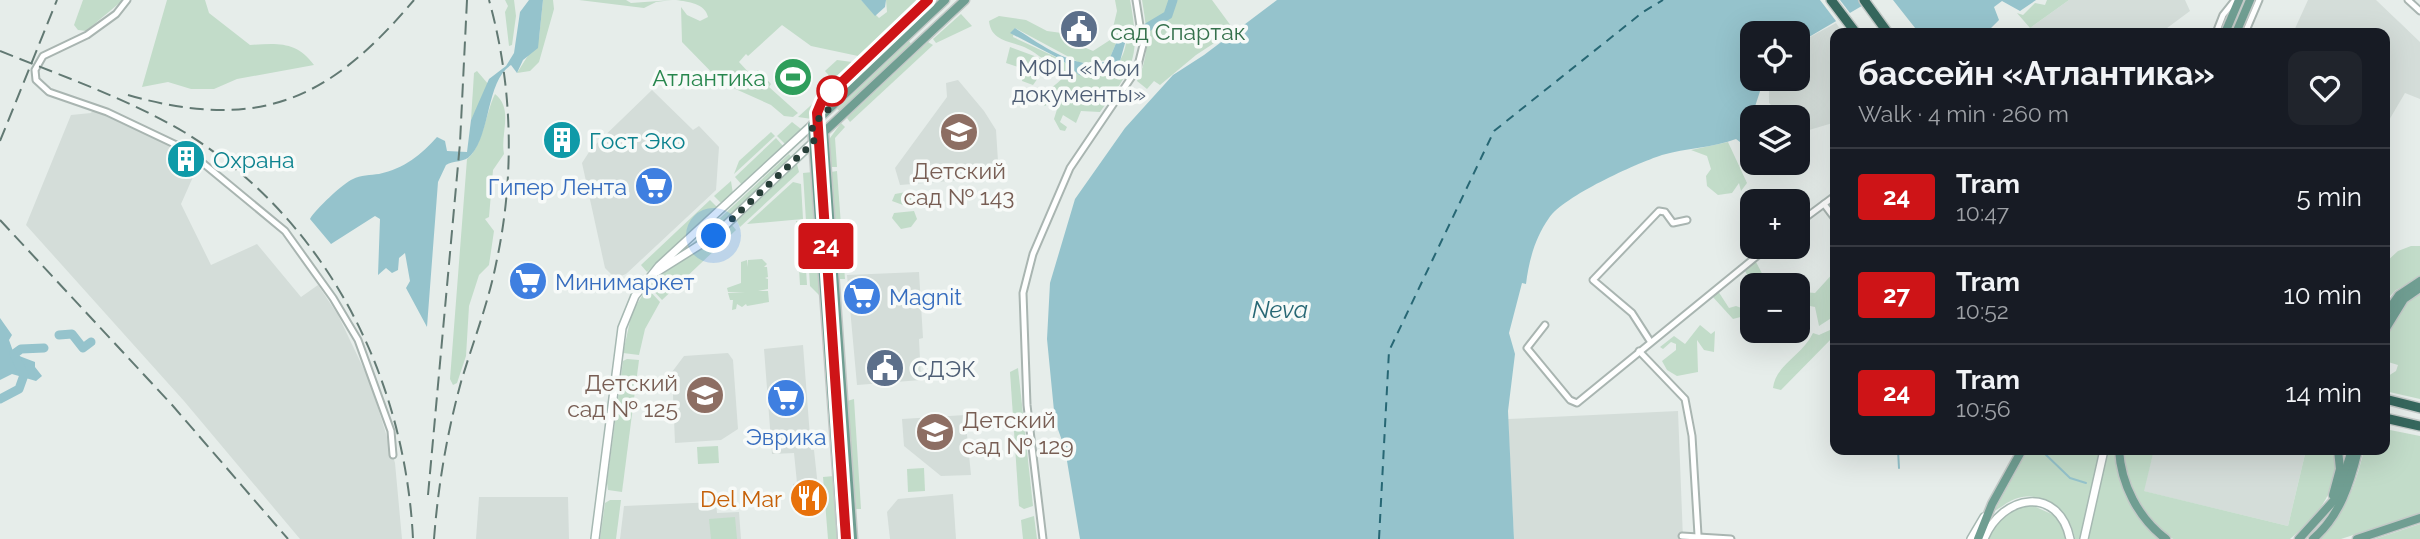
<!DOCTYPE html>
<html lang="en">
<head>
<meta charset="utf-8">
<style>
  body { margin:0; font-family:Raleway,sans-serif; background:#20242c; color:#f1f3f6; height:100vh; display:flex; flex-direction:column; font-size:26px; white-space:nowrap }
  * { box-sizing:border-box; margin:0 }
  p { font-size:23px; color:#9ea1a6 }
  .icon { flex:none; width:38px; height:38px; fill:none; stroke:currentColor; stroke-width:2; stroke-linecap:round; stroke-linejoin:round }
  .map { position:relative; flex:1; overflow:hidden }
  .sheet { position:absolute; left:1830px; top:28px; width:560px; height:427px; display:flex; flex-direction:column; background:#171b24; border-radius:14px; box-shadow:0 7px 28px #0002 }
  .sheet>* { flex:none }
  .badge { padding:0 14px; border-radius:5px; font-size:24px; line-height:46px }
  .controls { position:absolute; left:1740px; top:21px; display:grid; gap:14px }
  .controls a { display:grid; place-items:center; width:70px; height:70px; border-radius:14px; background:#171b24; box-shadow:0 7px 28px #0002; font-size:35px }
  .you { position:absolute; width:35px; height:35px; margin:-18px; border:5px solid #fff; border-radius:50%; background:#1a73e8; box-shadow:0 0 0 10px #1a73e833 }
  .map>.badge { position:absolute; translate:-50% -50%; box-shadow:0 0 0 4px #fff }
  .round { display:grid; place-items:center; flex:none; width:74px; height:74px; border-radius:14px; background:#20242c }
  .headline { display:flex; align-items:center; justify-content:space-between; height:119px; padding:0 28px }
  h1 { font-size:33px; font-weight:700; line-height:52px }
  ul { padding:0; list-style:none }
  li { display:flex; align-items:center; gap:21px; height:98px; padding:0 28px; border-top:2px solid #363941 }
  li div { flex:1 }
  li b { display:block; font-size:26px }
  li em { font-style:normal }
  li .badge { min-width:77px; font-weight:700; text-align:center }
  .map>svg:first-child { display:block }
</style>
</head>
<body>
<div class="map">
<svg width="2420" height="539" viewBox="0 0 2420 539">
  <rect width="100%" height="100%" fill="#e6edea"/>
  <g fill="#d4ddd9">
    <polygon points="2069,0 2185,0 2190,11 2163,31 2165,33 2023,33"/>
    <polygon points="2308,0 2376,0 2420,42 2420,99 2405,93 2385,127 2385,33 2293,33"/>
    <polygon points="1836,23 1843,33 1836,33 1836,122 1799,133 1797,117 1783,117 1769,103 1769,79 1797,79 1797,44"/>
    <polygon points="958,80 984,111 996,130 999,177 900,185 895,168 947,97 946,83"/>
    <polygon points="652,90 693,130 699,126 719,147 716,190 626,274 615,278 605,268 582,163 591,149"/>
    <polygon points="94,108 200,161 181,204 211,265 257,244 301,297 318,285 338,315 370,382 395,463 402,539 300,539 184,401 26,225 71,115 91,113"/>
    <polygon points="919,272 923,338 919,339 921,380 857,385 847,275"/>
    <polygon points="803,345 811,450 814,450 820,506 795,508 793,484 797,483 794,453 772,454 764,349"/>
    <polygon points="728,353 733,360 738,429 721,440 675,443 672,372 684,356"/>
    <polygon points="1678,411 1683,539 1514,539 1508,419"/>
    <polygon points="965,415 971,475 941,476 904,446 902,419"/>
    <polygon points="2154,450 2306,450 2288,526 2143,491"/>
    <polygon points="953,494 956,539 890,539 887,512 898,499"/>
    <polygon points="479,497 568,497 569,539 476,539"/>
    <polygon points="716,502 717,513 739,512 741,539 620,539 624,506"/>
  </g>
  <g fill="#c2dcc9" fill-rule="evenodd">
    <polygon points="83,0 123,0 86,31 78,30 74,25"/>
    <path d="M167 0H205L209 13 250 45C277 43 297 41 314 65L237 79 214 89H191L168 82 142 87Z"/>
    <polygon points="505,0 514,0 516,16 512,45 509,46 505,12 508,6"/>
    <polygon points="543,0 553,0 554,9 539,62 530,71 517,73 539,38"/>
    <polygon points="579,0 626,0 631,3 672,0 656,2 644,8"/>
    <path d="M676 0H861L879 18 887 12 886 0H918L858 56 811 46 782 25 748 56 746 54 739 62 752 76 758 70 771 84 769 87 798 113 793 117 784 116 771 105 722 83 682 42 681 7 687 15 700 21 708 17C705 3 688 2 676 0Z"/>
    <path d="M1115 0H1130C1141 58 1134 66 1100 112L1081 111 1076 123 1063 115 1060 122 1067 127 1065 131 1060 130 1054 119 1059 103 1052 101 1045 106 1038 99C1048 88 1060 84 1067 72L1061 79 1045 68 1033 85 1022 81 1024 69 1006 63 1010 47 1048 61C1040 58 1035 52 1028 49 1014 41 991 43 989 21L999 16 1026 20 1047 31 1069 34 1079 45 1093 51 1110 40 1117 11ZM1015 28 1080 63 1109 60 1122 29 1127 36C1124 68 1109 75 1079 75L1062 60 1013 37Z"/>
    <path d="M1142 0H1212L1234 30 1196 55 1160 85 1154 81 1147 89 1137 81C1151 53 1147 30 1142 0Z"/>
    <polygon points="2047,0 2069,0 2030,28 2017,13 2023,15 2035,3 2045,5"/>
    <polygon points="961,14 972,26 936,43 933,39"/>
    <polygon points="909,41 911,44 840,111 837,109"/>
    <polygon points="928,42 933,45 850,122 847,118"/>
    <polygon points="837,60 852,62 833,80 825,71"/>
    <polygon points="477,71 489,85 471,120 474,73"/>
    <path d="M495 94C514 109 500 134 504 154L493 170 489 217 485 219 494 231 489 265 479 275 469 306 466 356 457 383 453 385 450 379 467 159C482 148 486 112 495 94Z"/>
    <polygon points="820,97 823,98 812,119 798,117"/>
    <polygon points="792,122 801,129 785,144 777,136"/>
    <polygon points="841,123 845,127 835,138 837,167 830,167 830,138"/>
    <polygon points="771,132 775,136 734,174 739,161"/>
    <polygon points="776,138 783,146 742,185 735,177"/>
    <polygon points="1728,142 1747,183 1741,191 1739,183 1732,193 1718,195 1707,186 1706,176 1711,169 1707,156 1691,150"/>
    <polygon points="789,154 791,157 715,229 691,245"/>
    <polygon points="797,164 799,172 740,227 737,221"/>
    <polygon points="837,171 845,279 838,279 831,172"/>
    <polygon points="813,172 822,298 810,286 803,173"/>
    <polygon points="731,181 733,194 722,204 714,196"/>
    <polygon points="793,182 801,184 803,219 747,224"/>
    <polygon points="906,192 916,195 915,202 903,205 892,201 895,194"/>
    <polygon points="710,200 718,208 647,272 641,265"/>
    <polygon points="914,211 917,219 911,227 901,229 892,218 894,213"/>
    <polygon points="796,221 803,221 807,285 800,285"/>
    <path d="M732 225 736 230 662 300 649 286C674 261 707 250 732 225Z"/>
    <polygon points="2411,246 2420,246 2420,277 2396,290 2385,301 2385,263 2398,251"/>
    <polygon points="762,259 767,264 764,267 767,267 768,277 765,278 768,279 768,289 758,291 768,291 769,302 747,306 746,304 742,307 737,304 736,309 732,310 733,300 730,300 728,293 745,292 728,292 727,288 741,283 741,262 747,260 748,267 748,260"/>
    <polygon points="1756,262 1767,283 1771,285 1752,284 1745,271"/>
    <polygon points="1836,270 1836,315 1819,326 1815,307 1810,306 1806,324 1799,323 1797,285 1804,292 1815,293"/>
    <polygon points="647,288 660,302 645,329 639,355 623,353 632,312"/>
    <polygon points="1718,291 1729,308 1736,306 1744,309 1752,303 1752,314 1733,319 1712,296"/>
    <path d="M2420 293V399L2385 391V378L2396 371 2398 365 2385 361C2385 334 2395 307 2420 293Z"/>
    <path d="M1836 318V334L1781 390 1773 388C1776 364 1803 355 1813 333L1819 335 1830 330Z"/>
    <polygon points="1700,325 1711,334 1715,331 1714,352 1704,350 1697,340 1698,372 1677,376 1667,370 1662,361 1676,350 1676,344 1671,342 1663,349 1660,347 1674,336 1685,344"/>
    <polygon points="627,359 639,360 622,492 608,490 607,483 623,361"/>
    <polygon points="1018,368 1033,506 1024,509 1019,506 1010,372"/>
    <polygon points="854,399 861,509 856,509 847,401"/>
    <path d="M2385 429 2420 436V513L2341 539H2319C2345 514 2356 484 2364 450H2385Z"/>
    <polygon points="718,446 719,463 698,464 697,447"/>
    <path d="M2028 450H2101L2081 539H2075C2070 511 2047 491 2018 498 2009 500 2001 508 1994 511Z"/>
    <polygon points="2107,450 2116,450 2125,489 2163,539 2087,539"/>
    <path d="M2125 450H2154L2144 491 2288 526 2306 450H2335C2340 489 2319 515 2290 539H2173C2147 520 2123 483 2125 450Z"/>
    <polygon points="924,468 925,491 908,492 907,469"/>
    <polygon points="834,476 839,539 828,539 823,477"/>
    <polygon points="610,500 621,500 616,539 600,539 605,503"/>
    <path d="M2029 504 2056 516 2067 539H1987C1995 517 2008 511 2029 504Z"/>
    <polygon points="1034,516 1037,539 1023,539 1021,520"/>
    <polygon points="735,517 737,539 711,539 709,519"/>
    <polygon points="2420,524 2420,539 2375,539"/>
  </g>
  <g fill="#95c3cc">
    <path d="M529 0H543L538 48 523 60 517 73 511 65C486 81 491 133 471 155 465 163 453 160 446 165L438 182 427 327 406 288 410 281 405 253 399 258 398 270 392 273 386 268 378 275 380 219 375 216 331 244 310 219C315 210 343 183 353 179 360 175 371 175 379 174 405 168 421 155 437 137L445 141 447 151 467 152 471 120 489 79 506 66 514 53 520 12Z"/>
    <polygon points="861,0 886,0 885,7 875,16"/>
    <path d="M1277 0H1872L1797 44V33H1752V79H1764L1747 131 1748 148 1736 139C1712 148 1686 148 1662 155 1635 164 1564 196 1549 218 1535 238 1529 260 1526 284L1522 283 1509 333 1515 354 1508 411 1514 539H1080L1065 449 1055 421 1047 339 1050 283 1075 199 1125 128 1173 75 1204 55Z"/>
    <polygon points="1893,0 2036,0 2020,11 2002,1 1994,7 1999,20 1986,33 1919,33"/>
    <path d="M1131 26 1132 32 1127 36 1120 61 1094 77 1079 75 1062 60 1010 33 1015 28C1039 43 1080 74 1109 60L1122 29Z"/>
    <polygon points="0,318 12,335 9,340 14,354 35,362 35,367 42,376 36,381 12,374 0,380"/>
  </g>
  <polygon fill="#e6edea" points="1820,0 1840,0 1853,17 1839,25"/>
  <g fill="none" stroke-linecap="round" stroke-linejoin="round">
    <g stroke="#95c3cc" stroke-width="2">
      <polyline points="1898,450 1899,468"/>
      <polyline points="2041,450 2070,478 2086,483"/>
    </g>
    <g stroke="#95c3cc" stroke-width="9">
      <polyline points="1148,27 1168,15 1173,0"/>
      <polyline points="59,335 72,334 83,348 91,342"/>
      <polyline points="0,399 19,389 24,375 14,354 21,349 44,348"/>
    </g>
    <polyline stroke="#276774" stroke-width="2" stroke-dasharray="9 7" stroke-linecap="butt" points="1379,539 1389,351 1494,131 1643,12 1663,0"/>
    <defs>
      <g id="street">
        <polyline points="127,0 116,14 87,35 43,56 35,70 36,80 49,92 107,112 187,150 285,231 333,298 358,340 391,431 393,455"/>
        <polyline points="2408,0 2420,11"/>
        <polyline points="2216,33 2223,15 2235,0"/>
        <polyline points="2245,33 2259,0"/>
        <polyline points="1824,204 1836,220"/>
        <polyline points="1797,224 1836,195"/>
        <polyline points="1545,325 1527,348 1570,400 1577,403 1768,247"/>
        <polyline points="1650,341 1632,313 1593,280 1659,211 1665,212 1673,223 1687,220"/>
        <polyline points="1639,351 1685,399 1692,436 1698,535"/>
        <polyline points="1682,536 1731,539"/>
        <polyline points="1043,539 1027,405 1023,293 1033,254 1070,168 1137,69 1143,45 1136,0"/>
      </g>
      <g id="secondary">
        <polyline points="595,539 622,328 635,296 659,266 812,125 824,132 714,236 655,273"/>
        <polyline points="1971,539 1984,517"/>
        <path d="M1984 539C2002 494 2059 485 2070 539"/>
        <polyline points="2084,539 2104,450"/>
      </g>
      <g id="primary">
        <polyline points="2225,33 2239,0"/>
        <polyline points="2236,33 2250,0"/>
        <polyline points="2385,315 2399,295 2420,281"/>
        <polyline points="2385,330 2404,299 2420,288"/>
        <path d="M2119 450C2121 484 2138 518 2166 539"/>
        <polyline points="2333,495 2340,469 2338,450"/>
        <polyline points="842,539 812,125 945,0"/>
        <polyline points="853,539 824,132 965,0"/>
        <polyline points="1978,539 1992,504 2022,450"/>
        <polyline points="2299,539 2337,497 2352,450"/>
        <path d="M2313 539C2340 516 2350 483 2358 450"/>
        <polyline points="2357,539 2420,518"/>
      </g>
      <g id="highway">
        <polyline points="1831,0 1856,33"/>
        <polyline points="1864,0 1888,33"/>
        <polyline points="2385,399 2420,408"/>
        <polyline points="2385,418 2420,426"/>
      </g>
    </defs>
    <use href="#street" stroke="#a9b5b1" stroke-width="9"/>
    <use href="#secondary" stroke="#a6b8b2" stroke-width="10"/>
    <use href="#primary" stroke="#c3c9c7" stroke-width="11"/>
    <use href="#highway" stroke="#c3c9c7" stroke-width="12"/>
    <use href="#street" stroke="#fff" stroke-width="5"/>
    <use href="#secondary" stroke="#fff" stroke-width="7"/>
    <use href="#primary" stroke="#709e92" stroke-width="8"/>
    <use href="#highway" stroke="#36675d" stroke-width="9"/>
    <polyline stroke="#627973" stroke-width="2" points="849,539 820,114 827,100 932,0"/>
    <g stroke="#627973" stroke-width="2" stroke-dasharray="14 7" stroke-linecap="butt">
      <path d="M0 51C62 76 126 98 184 132 326 219 405 376 413 539"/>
      <path d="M128 95C258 132 329 101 414 0"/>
      <polyline points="0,141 57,0"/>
      <polyline points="0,220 173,406 288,539"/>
      <polyline points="428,495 460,143 467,0"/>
      <path d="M434 539C438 486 447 433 461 382 473 342 488 304 496 264 515 177 513 86 489 0"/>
    </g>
  </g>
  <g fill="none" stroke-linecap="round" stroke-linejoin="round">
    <defs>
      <polyline id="line" points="846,539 817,113 822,101 928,0"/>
    </defs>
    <use href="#line" stroke="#fff" stroke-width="16"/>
    <use href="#line" stroke="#ce1417" stroke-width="10"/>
    <polyline stroke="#273e38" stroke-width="7" stroke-dasharray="0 12.6" points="714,236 814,142 812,125 832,106 832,91"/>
  </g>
  <defs>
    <symbol id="civic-disc" viewBox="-11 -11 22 22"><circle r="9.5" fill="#5c6f8a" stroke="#f7faf8"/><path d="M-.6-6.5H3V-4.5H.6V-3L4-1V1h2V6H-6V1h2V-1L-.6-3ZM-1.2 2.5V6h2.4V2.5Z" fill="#fff"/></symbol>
    <symbol id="stadium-disc" viewBox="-11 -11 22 22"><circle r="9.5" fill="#2e9e5b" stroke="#f7faf8"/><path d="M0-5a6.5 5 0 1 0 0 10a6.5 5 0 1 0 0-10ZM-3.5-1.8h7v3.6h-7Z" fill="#fff"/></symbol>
    <symbol id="school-disc" viewBox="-11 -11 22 22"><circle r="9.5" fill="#8d6e63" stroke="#f7faf8"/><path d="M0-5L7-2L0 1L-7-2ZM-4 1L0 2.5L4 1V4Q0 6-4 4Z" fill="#fff"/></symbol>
    <symbol id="building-disc" viewBox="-11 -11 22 22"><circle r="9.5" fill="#0f9aa8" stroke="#f7faf8"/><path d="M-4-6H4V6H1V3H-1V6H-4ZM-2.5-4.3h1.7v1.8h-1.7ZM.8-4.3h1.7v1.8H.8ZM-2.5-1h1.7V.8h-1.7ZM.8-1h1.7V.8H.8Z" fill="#fff"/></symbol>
    <symbol id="supermarket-disc" viewBox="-11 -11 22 22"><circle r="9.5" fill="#3f7fe0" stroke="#f7faf8"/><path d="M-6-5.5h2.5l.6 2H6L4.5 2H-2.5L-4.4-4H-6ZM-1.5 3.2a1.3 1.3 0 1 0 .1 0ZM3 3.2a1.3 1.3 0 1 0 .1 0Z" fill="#fff"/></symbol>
    <symbol id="restaurant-disc" viewBox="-11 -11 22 22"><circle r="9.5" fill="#e8710a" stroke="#f7faf8"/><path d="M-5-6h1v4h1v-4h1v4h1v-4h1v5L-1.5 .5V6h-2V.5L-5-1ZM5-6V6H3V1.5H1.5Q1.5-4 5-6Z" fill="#fff"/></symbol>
  </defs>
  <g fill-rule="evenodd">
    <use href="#civic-disc" x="1057" y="7" width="44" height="44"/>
    <use href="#stadium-disc" x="771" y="55" width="44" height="44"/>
    <use href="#school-disc" x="937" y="110" width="44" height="44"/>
    <use href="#building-disc" x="540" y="118" width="44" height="44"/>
    <use href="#building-disc" x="164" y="137" width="44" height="44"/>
    <use href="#supermarket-disc" x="632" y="164" width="44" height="44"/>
    <use href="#supermarket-disc" x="506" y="259" width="44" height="44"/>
    <use href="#supermarket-disc" x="840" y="274" width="44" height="44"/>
    <use href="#civic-disc" x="863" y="346" width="44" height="44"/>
    <use href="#school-disc" x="683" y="373" width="44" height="44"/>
    <use href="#supermarket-disc" x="764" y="376" width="44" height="44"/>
    <use href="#school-disc" x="913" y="410" width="44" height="44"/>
    <use href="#restaurant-disc" x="787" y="476" width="44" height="44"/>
  </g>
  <circle fill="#fff" stroke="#ce1417" stroke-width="3.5" cx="832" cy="91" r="14"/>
  <g text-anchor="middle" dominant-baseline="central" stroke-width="7" stroke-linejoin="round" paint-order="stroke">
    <g font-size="23" fill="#35714c" stroke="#f7faf8">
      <text x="1178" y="31">сад Спартак</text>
    </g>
    <g font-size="23" fill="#4e5e75" stroke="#f7faf8">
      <text x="1079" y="67">МФЦ «Мои<tspan x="1079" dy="26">документы»</tspan></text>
      <text x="912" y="368" text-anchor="start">СДЭК</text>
    </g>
    <g font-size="23" fill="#27864d" stroke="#f7faf8" text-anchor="end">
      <text x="766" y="77">Атлантика</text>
    </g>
    <g font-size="23" fill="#0d838f" stroke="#f7faf8" text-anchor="start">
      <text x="589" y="140">Гост Эко</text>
      <text x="213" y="159">Охрана</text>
    </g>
    <g font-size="23" fill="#785e54" stroke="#f7faf8">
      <text x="959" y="170">Детский<tspan x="959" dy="26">сад № 143</tspan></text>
      <text x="678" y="382" text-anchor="end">Детский<tspan x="678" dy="26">сад № 125</tspan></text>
      <text x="962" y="419" text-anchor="start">Детский<tspan x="962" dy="26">сад № 129</tspan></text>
    </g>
    <g font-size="23" fill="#366cbe" stroke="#f7faf8" text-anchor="start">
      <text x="627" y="186" text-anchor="end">Гипер Лента</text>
      <text x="555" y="281">Минимаркет</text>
      <text x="889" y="296">Magnit</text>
      <text x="786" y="436" text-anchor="middle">Эврика</text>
    </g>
    <g font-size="23" fill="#c56008" stroke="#f7faf8" text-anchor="end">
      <text x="782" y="498">Del Mar</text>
    </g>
    <g font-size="24" font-style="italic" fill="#276774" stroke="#f7faf8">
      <text x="1280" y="309">Neva</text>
    </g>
  </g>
</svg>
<div class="controls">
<a><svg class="icon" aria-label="locate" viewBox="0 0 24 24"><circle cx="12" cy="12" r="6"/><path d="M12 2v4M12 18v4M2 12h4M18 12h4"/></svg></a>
<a><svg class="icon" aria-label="layers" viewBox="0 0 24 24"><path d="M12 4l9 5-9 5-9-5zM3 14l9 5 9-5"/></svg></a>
<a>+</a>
<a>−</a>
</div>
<div class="you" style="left:714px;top:236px"></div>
<b class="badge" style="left:826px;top:246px;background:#ce1417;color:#fff">24</b>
<section class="sheet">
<div class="headline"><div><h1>бассейн «Атлантика»</h1><p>Walk · 4 min · 260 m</p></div><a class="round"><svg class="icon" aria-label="heart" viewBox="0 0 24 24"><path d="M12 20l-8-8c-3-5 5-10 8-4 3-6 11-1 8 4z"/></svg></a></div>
<ul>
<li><span class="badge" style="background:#ce1417;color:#fff">24</span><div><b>Tram</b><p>10:47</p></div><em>5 min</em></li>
<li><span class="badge" style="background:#ce1417;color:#fff">27</span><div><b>Tram</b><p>10:52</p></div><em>10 min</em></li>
<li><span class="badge" style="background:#ce1417;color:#fff">24</span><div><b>Tram</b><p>10:56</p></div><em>14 min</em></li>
</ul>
</section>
</div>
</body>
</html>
